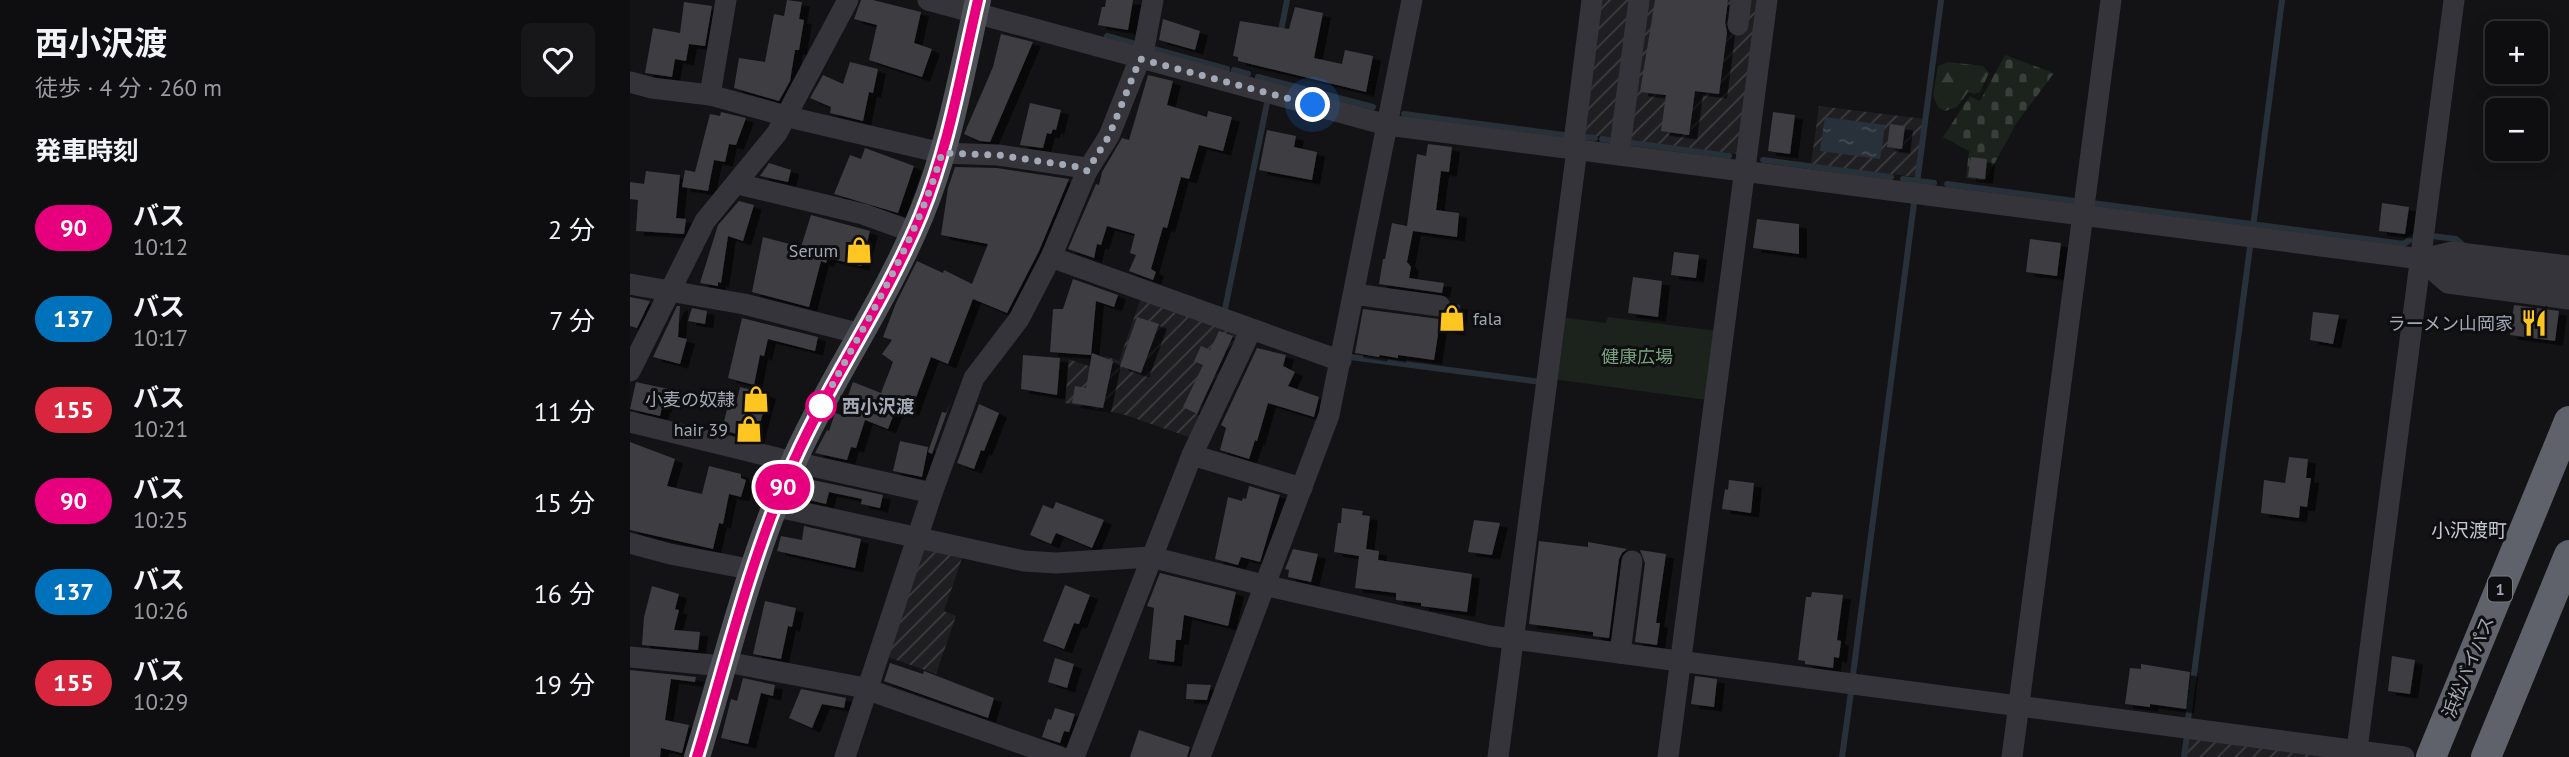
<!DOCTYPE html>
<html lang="ja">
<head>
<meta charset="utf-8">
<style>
  body { margin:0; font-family:"PT Sans","Noto Sans JP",sans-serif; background:#171719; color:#f1f3f6; height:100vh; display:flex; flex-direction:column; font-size:26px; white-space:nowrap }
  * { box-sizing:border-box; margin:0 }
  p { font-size:23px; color:#9b9c9f }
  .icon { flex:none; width:38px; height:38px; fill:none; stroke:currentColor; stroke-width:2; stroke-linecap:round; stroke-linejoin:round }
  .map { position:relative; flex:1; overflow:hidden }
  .side { display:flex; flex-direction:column; background:#0e0e10; width:630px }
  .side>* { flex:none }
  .badge { padding:0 14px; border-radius:23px; font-size:24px; line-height:46px }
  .fabs { position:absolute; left:1855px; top:21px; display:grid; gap:14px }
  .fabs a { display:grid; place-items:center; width:63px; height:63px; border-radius:10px; background:#0e0e10; box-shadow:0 4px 18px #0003,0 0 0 2px #2e2e30; font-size:35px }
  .you { position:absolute; width:35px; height:35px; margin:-18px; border:5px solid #fff; border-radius:50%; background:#1a73e8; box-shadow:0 0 0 10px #1a73e833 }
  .map>.badge { position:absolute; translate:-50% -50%; box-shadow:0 0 0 4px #fff }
  h2 { padding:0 35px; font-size:26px; line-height:63px }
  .round { display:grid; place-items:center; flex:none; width:74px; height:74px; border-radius:10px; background:#171719 }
  .headline { display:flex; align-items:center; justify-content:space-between; height:119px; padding:0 35px }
  h1 { font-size:33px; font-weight:700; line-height:52px }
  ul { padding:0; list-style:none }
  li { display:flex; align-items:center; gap:21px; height:91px; padding:0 35px }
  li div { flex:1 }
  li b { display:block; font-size:26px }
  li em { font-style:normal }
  li .badge { min-width:77px; font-weight:700; text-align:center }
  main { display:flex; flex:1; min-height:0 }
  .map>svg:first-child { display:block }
</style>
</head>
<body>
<main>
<section class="side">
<div class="headline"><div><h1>西小沢渡</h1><p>徒歩 · 4 分 · 260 m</p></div><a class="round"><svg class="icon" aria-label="heart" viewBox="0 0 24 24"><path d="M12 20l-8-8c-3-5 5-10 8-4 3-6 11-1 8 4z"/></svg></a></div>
<h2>発車時刻</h2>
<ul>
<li><span class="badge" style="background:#e6007e;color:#fff">90</span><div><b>バス</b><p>10:12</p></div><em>2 分</em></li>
<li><span class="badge" style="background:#0072bc;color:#fff">137</span><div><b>バス</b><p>10:17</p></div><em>7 分</em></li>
<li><span class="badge" style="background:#d7263d;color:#fff">155</span><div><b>バス</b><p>10:21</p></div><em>11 分</em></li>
<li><span class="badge" style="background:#e6007e;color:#fff">90</span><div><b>バス</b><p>10:25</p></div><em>15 分</em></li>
<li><span class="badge" style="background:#0072bc;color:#fff">137</span><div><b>バス</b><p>10:26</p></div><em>16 分</em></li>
<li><span class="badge" style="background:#d7263d;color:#fff">155</span><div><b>バス</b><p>10:29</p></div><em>19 分</em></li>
</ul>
</section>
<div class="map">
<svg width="1939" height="757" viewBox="0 0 1939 757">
  <defs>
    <pattern id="industrial-furrows" width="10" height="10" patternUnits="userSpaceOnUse" patternTransform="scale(1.75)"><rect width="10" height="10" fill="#1f1f22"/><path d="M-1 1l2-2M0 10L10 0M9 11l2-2" fill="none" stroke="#3c3d40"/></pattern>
    <pattern id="forest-firs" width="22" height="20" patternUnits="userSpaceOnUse" patternTransform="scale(1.75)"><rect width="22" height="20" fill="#1b231c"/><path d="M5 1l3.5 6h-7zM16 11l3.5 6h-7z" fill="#39403b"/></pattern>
    <pattern id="cemetery-stones" width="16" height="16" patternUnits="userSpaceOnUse" patternTransform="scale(1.75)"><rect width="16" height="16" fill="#1b231c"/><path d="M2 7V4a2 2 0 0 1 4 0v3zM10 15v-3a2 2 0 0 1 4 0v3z" fill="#39403b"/></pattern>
    <pattern id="water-ripples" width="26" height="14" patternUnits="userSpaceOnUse" patternTransform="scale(1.75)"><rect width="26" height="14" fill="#283139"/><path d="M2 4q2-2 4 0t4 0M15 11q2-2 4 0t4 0" fill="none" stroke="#444c53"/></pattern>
    <filter id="shadow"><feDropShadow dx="8" dy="4.5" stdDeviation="0" flood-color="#0009"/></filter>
  </defs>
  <rect width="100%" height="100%" fill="#131315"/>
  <g fill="url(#industrial-furrows)">
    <polygon points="966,0 1128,0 1108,154 949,134"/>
    <polygon points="1189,106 1294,119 1286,177 1181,164"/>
    <polygon points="512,295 615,333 565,439 492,414 435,403 439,359 470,370 475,356 489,361"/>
    <polygon points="291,546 333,555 314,611 326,616 306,674 255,656"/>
    <polygon points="1558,735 1720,757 1555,757"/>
  </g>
  <polygon fill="url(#forest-firs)" points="1318,62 1353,66 1359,73 1350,92 1344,94 1338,92 1327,107 1315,111 1308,107 1303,95 1308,66"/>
  <polygon fill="url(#cemetery-stones)" points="1375,55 1424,73 1386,124 1355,181 1336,178 1339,151 1313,137 1340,96 1350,101"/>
  <polygon fill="#1b231c" points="930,317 976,323 978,317 1087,331 1077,400 922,379"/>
  <polygon fill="url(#water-ripples)" points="1195,117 1255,125 1250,159 1190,151"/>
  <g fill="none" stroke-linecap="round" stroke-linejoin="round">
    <g stroke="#283139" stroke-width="6">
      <polyline points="477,36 509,45"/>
      <polyline points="650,36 657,0"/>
      <polyline points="520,48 597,69"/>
      <polyline points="604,70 618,74"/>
      <polyline points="628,77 743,107"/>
      <polyline points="774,114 934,135"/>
      <polyline points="954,137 965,138"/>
      <polyline points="972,139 979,140"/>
      <polyline points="1002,143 1099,156"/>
      <polyline points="1133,160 1261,177"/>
      <polyline points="1273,179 1304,183"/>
      <polyline points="1287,183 1311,0"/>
      <polyline points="1317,184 1445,201"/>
      <polyline points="1462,203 1774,244 1785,236"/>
      <polyline points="1623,227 1652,0"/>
      <polyline points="1802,236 1826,239 1833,245"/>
      <polyline points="594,314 637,103"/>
      <polyline points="720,357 911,382"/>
      <polyline points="1223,675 1284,203"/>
      <polyline points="1558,720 1620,247"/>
      <polyline points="1212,757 1221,692"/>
      <polyline points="1554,757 1557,735"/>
    </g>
  </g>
  <g fill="#3c3d42" filter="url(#shadow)">
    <polygon points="157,0 172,2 169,19 174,20 169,50 165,50 160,81 149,101 104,88 109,58 135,62 144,14 154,16"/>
    <polygon points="231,0 243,0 291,12 284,43 302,49 292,77 239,60 247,25 224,19"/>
    <polygon points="476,0 503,0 498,30 468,25 472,7 475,7"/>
    <polygon points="1025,0 1098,0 1095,23 1097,32 1089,94 1065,91 1059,135 1031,131 1036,95 1010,92"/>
    <polygon points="54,2 82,6 75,46 59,44 56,61 45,59 42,77 15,73 23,28 50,33"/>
    <polygon points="665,7 693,13 684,58 712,64 715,50 743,56 736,92 608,61 608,57 603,56 610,21 659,29"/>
    <polygon points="533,19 570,31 565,50 529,40"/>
    <polygon points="371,34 403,42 360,142 350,141 334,134 363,67"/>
    <polygon points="220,62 248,69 243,93 239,92 233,121 200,113 201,107 180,98 193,75 213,84"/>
    <polygon points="518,75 543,81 537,105 577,117 578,111 602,117 593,151 569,145 559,179 551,177 537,228 533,227 521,269 526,272 523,280 499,271 506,255 500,253 505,234 477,226 471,245 467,244 464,258 438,249 466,184 469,185 472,172 492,138 499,140"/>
    <polygon points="400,103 431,110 426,130 423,129 421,134 417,133 413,148 390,145"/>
    <polygon points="91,112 116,118 106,145 99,144 95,162 84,160 78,191 52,187 55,170 65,172 80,114 90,116"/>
    <polygon points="1143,112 1165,115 1160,154 1138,151"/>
    <polygon points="1260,124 1275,126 1272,149 1257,147"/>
    <polygon points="637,130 666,136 664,147 687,152 682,180 629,170"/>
    <polygon points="798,144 822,147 819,172 811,171 806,210 829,213 827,237 783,231 777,262 781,267 779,278 814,283 812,293 749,284 753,259 755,259 762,223 777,226 787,154 796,156"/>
    <polygon points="235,148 284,166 268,213 204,194 220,155 231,159"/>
    <polygon points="1341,157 1357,159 1355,179 1338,177"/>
    <polygon points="139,163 161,170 158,182 130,176"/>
    <polygon points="325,167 367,168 439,179 409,251 377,313 343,299 318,364 301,357 281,411 267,406 258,429 235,420 226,448 221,447 217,460 185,453 197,430 199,431 205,413 211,415 223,382 251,393 263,362 252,354 262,340 253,337 266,303 287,261 313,273 314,270 342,284 358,244 311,235 318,188"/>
    <polygon points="16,171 50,175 46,218 56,219 54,234 6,231 8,200 0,199 0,182 14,184"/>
    <polygon points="109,201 124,205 113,241 98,236 91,283 88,282 88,286 70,283 88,225"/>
    <polygon points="1752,203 1779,207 1775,234 1749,231"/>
    <polygon points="181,215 240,231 231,266 198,258 196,263 191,261 179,307 122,292 133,237 171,247"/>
    <polygon points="1127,219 1169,224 1169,254 1123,248"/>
    <polygon points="1400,239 1431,243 1427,276 1396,272"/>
    <polygon points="1044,252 1069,255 1066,278 1041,275"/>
    <polygon points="1003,277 1032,281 1028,317 998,313"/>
    <polygon points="443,279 488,295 484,307 466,301 461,355 420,352 423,309 433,309"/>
    <polygon points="0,297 20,301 7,328 0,326"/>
    <polygon points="823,304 830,305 827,331 809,328 804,360 768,355 768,358 750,355 749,357 725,353 733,309 809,319 820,315"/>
    <polygon points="1884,305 1929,311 1925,341 1880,335"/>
    <polygon points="47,306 50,306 48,337 57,339 50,364 23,357"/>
    <polygon points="62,308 77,311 75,324 58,321"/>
    <polygon points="1683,312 1709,315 1703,344 1680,340"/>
    <polygon points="507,317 529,324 511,373 490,366"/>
    <polygon points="112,318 188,337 185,351 138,339 134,356 130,355 124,385 98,378"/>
    <polygon points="589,331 603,336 567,414 553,407 573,365 564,361 571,346 580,350"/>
    <polygon points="627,348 656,355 653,366 665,372 658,386 689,397 684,417 638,403 627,441 625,440 619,459 590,450 596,428 591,425"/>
    <polygon points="462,353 483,361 473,408 442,403 445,386 456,388"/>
    <polygon points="393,355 430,358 427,395 391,389"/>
    <polygon points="6,382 38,389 34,408 32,407 30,416 0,409"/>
    <polygon points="110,387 138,394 126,439 92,430 99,401 106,403"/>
    <polygon points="321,401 302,454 298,452 312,412 316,413"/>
    <polygon points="349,404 369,413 354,451 351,450 344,469 327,463"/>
    <polygon points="270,441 298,447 292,477 263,471"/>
    <polygon points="0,442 45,459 37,486 72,494 79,466 111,474 111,478 116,480 111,497 99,494 93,524 89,523 83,549 0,530"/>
    <polygon points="1659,457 1678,459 1676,478 1681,478 1677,507 1670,506 1669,518 1631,513 1634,480 1655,483"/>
    <polygon points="174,478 253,495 250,508 231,504 232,499 199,492 196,504 166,497"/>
    <polygon points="1099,480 1124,483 1121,513 1092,509 1095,489 1098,490"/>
    <polygon points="619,486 650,495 630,562 611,557 608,565 585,559 598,497 612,501 613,498 616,499"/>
    <polygon points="426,502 474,520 462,548 426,533 421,544 400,535 413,505 423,509"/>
    <polygon points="712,508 733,511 732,515 740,516 736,549 749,551 748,560 842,574 837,612 791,606 791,603 766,600 766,593 725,588 729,556 704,552 708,523 711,523"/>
    <polygon points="844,520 870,523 862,555 838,552"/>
    <polygon points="174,526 231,539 225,568 147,551 151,536 172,540"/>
    <polygon points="909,541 958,547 958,542 997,549 992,553 989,559 979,638 963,636 963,632 899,624"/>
    <polygon points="663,549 688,554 681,582 658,577 659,570 655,569"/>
    <polygon points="1010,550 1036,554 1026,623 1030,623 1027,645 1005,642 1015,563"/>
    <polygon points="530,573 606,592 598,626 554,615 551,640 546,640 544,662 519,659 524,608 517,606"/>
    <polygon points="435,585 460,595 449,624 444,623 434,649 413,641"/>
    <polygon points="22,586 49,594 45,609 49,610 44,630 70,632 68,650 12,645 14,617"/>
    <polygon points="1182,592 1213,595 1207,640 1211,641 1209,658 1204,657 1203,668 1175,664 1175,661 1168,660 1176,597 1181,597"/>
    <polygon points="135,601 166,608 162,627 158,626 151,659 123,654"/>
    <polygon points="1762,656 1785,660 1780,694 1758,691"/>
    <polygon points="425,658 444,664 437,688 418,682"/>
    <polygon points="260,663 293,674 294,671 364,698 358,718 254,681"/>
    <polygon points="1511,664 1560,672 1556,709 1520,704 1520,707 1495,704 1500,668 1511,669"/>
    <polygon points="0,670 66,677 65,682 41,679 35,720 59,725 52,753 31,748 30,757 0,757"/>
    <polygon points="1065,676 1087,679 1084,707 1061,704"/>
    <polygon points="113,678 145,685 143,696 131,693 118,744 91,738 101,699 107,701"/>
    <polygon points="557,684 581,685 577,700 556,699"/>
    <polygon points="171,689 216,698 214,708 192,704 182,728 159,718"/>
    <polygon points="425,708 445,714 439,732 434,731 430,743 412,737 418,719 421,720"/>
    <polygon points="509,730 560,747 557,757 500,757"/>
  </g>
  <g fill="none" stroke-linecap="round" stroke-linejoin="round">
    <g stroke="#34343a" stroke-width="21">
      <polyline points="298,0 757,125 1791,259 1820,267 1939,283"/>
      <polyline points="1108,25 1111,0"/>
      <polyline points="0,82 22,88 80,95 163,118 312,153 368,155 449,167 457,171"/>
      <polyline points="80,95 96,0"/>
      <polyline points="943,149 962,0"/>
      <polyline points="989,155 1009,0"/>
      <polyline points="107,182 112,185 233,214 283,232"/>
      <polyline points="421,257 711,361"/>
      <polyline points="1793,259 1822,252 1939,266"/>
      <polyline points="1795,263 1818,283 1939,299"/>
      <polyline points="0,284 114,304 219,331 229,336"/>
      <polyline points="724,294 810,306"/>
      <polyline points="0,371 75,221 147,133 218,0"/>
      <polyline points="0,422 155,460 302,493"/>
      <polyline points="562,455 672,488"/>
      <polyline points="146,505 157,509 394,561 426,563 521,557 633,585 860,636 1774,757"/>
      <polyline points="0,543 40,554 124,570"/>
      <polyline points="990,653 1002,561"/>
      <polyline points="0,657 82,665 94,669"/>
      <polyline points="96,662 230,687 430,757"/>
      <polyline points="215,757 302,493 344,378 389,319 421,257 457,171 479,136 514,48 523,0"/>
      <polyline points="444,757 562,455 621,330"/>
      <polyline points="570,757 699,415 782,0"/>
      <polyline points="868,757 947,149"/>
      <polyline points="1038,757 1137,0"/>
      <polyline points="1382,757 1481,0"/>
      <polyline points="1726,757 1824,0"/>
    </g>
    <path stroke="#4f5159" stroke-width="26" d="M67 757C95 665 118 568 156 479 194 388 253 307 291 215 319 147 332 72 348 0"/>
    <g stroke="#5f626b" stroke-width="30">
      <polyline points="1801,757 1939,421"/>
      <polyline points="1856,757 1939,555"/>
    </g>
  </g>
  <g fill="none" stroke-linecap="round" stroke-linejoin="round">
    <defs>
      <path id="line" d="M67 757C95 665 118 568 156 479 194 388 253 307 291 215 319 146 331 72 348 0"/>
    </defs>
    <use href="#line" stroke="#fff" stroke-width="16"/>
    <use href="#line" stroke="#e6007e" stroke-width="10"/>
    <path stroke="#a3a8b6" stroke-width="7" stroke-dasharray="0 12.6" d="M191 406 188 412C232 327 285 246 312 153L368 155 449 167 457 171 479 136 510 59 683 105"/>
  </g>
  <defs>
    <symbol id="shop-bare" viewBox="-9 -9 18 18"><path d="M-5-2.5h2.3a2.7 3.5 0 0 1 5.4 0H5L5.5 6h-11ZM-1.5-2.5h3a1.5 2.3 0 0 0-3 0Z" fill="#ffc521" stroke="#0e0e10" stroke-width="2.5" paint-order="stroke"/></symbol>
    <symbol id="restaurant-bare" viewBox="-9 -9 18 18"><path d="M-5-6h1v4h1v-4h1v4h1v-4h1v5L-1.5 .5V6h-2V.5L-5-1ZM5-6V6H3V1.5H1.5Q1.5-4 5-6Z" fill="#ffc521" stroke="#0e0e10" stroke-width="2.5" paint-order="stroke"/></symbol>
  </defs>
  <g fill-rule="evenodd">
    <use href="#shop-bare" x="210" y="231" width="38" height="38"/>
    <use href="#shop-bare" x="803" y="299" width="38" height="38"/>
    <use href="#restaurant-bare" x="1885" y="304" width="38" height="38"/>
    <use href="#shop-bare" x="107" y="380" width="38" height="38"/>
    <use href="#shop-bare" x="100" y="410" width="38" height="38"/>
  </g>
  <circle fill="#fff" stroke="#e6007e" stroke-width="3.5" cx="191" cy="406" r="14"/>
  <g text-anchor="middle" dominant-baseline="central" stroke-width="6" stroke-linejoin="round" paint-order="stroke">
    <rect fill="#0e0e10" stroke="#767a84" stroke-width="2" x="1858" y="576.5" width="24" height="25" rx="5"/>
    <g font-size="16" font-weight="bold" fill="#a3a8b6">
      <text x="1870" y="589">1</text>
    </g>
    <g font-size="18" fill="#a3a8b6" stroke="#0e0e10" text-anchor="end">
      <text x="208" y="250">Serum</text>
      <text x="843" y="318" text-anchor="start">fala</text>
      <text x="1883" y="323">ラーメン山岡家</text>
      <text x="105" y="399">小麦の奴隷</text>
      <text x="98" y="429">hair 39</text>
    </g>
    <g font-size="18" fill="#78a37e" stroke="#0e0e10">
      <text x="1007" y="356">健康広場</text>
    </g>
    <g font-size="18" font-weight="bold" fill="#a3a8b6" stroke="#0e0e10" text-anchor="start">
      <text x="212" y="406">西小沢渡</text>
    </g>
    <g font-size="18" fill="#a3a8b6" stroke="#0e0e10">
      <text transform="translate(1838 667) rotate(-68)">浜松バイパス</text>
    </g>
    <g font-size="19" fill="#c5c7d2" stroke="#0e0e10">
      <text x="1839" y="530">小沢渡町</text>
    </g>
  </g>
</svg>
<div class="fabs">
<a>+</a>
<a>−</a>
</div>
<div class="you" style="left:683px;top:105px"></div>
<b class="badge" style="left:153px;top:487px;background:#e6007e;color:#fff">90</b>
</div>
</main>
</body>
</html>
